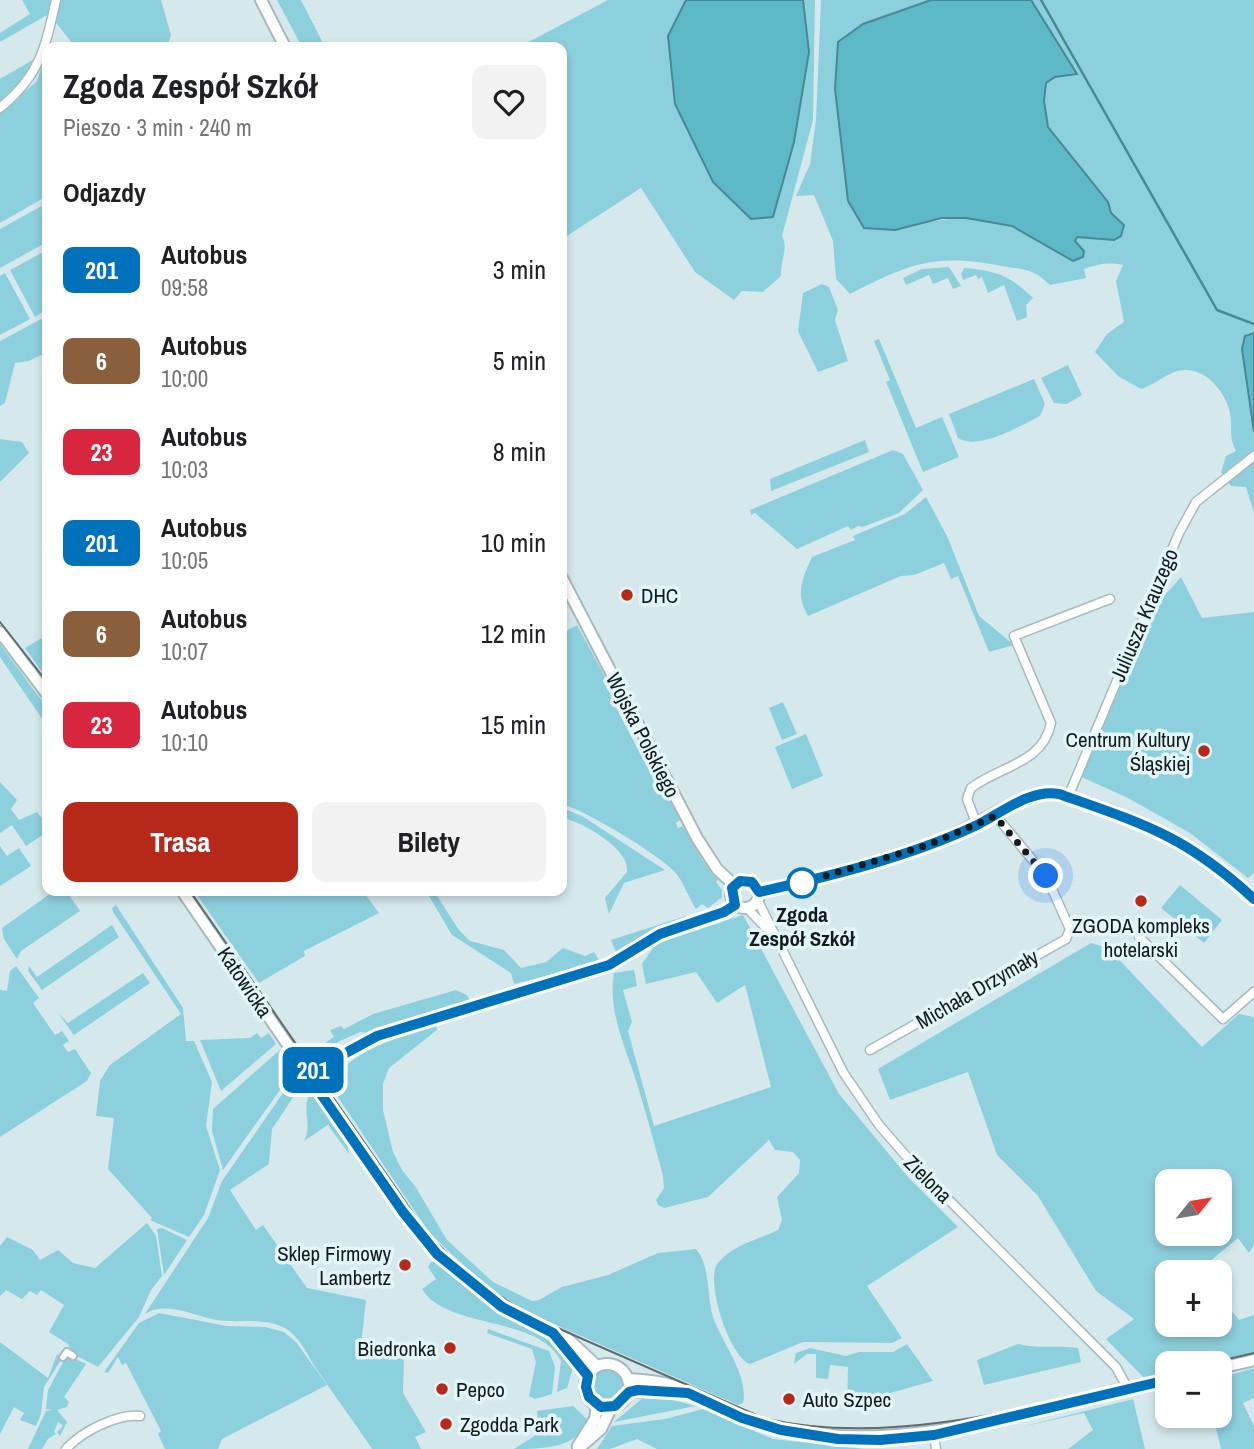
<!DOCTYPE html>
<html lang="pl">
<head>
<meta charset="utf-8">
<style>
  body { margin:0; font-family:"Archivo Narrow",sans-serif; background:#f2f2f2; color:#202124; height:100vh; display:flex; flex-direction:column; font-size:26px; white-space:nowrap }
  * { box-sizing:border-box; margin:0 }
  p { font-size:23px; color:#757577 }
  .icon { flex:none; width:38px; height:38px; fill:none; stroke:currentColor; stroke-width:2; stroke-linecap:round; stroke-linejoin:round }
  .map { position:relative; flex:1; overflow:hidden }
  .details { position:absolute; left:42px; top:42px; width:525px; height:854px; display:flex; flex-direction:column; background:#fff; border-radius:14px; box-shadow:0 4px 10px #0003 }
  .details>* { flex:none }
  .badge { padding:0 14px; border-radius:10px; font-size:24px; line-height:46px }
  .needle { width:46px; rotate:60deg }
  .buttons { position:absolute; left:1155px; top:1169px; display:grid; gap:14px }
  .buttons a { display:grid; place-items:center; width:77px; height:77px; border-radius:14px; background:#fff; box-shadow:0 4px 10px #0003; font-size:35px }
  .you { position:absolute; width:35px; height:35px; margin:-18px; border:5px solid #fff; border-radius:50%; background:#1a73e8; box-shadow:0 0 0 10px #1a73e833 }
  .map>.badge { position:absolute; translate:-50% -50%; box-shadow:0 0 0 4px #fff }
  h2 { padding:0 21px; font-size:26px; line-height:63px }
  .round { display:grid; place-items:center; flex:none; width:74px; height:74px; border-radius:14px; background:#f2f2f2 }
  .head { display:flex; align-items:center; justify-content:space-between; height:119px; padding:0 21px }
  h1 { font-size:33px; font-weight:700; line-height:52px }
  .action { display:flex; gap:14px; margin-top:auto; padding:14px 21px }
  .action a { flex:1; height:80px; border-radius:14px; background:#b62919; color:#fff; font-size:28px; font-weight:700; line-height:80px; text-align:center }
  .action a+a { background:#f2f2f2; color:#202124 }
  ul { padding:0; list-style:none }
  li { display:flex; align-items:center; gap:21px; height:91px; padding:0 21px }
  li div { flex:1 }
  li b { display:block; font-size:26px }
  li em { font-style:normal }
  li .badge { min-width:77px; font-weight:700; text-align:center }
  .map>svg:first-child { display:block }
</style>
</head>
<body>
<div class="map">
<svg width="1254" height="1449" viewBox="0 0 1254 1449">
  <rect width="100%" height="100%" fill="#d5e9ed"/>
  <g fill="#8dd0dd" fill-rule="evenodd">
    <polygon points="22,0 53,0 49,14 0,42 0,33 30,14"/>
    <polygon points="57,0 161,0 171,35 167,47 75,47 54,20"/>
    <polygon points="277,0 301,0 325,47 302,47"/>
    <path d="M608 0H686L668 36 675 104 713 182 751 219 773 217 794 142 809 52 803 0H815L813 120 782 236C789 248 780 261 781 276L763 292 742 291 734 300 695 272 641 188 562 239V47H519Z"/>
    <path d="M821 0H931L881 17 895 230C934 220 977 210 1016 228 1040 239 1056 257 1083 257L1084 251 1075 241 1077 237 1114 240 1108 202 1048 127 1044 101 1046 83 1055 77 1076 73 1031 0H1254V333L1247 334 1242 349 1254 432V513L1246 487 1231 486 1221 472 1226 456 1236 451C1228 435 1233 429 1230 413 1225 388 1198 359 1170 374 1159 379 1153 385 1141 389L1118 376 1095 352 1107 334 1124 322 1116 281 1123 265C1110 262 1097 264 1084 269L1086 278 1050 285C1032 268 1025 270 1001 266 933 253 910 264 850 294L836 279 833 241 814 195 796 196 810 164 816 120Z"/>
    <polygon points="47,50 47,196 0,223 0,113 37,81"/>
    <polygon points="36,58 29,74 0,103 0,79"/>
    <polygon points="47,203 47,242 0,268 0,229"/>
    <polygon points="47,250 47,309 35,317 10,270"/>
    <polygon points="949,267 961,286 953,289 948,278 933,284 929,275 906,285 903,278 922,269"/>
    <path d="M964 268C995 270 1011 276 1033 298L1026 305 1027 317 1017 321 1004 285 988 293 982 277 978 279 976 275 963 280 961 274Z"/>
    <polygon points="5,273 30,319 0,335 0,276"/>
    <polygon points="822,284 829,287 838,310 835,320 848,361 818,372 798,331 803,293"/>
    <polygon points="47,316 47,352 29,361 15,363 5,403 0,406 0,341"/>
    <polygon points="879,339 916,428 942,417 959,457 923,472 886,382 890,380 874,341"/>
    <polygon points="1068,365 1082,395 1067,404 1054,403 1041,378"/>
    <path d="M1034 379 1045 404 1040 416C1020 426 979 451 958 438L949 414Z"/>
    <polygon points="0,439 22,442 29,453 0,482"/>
    <polygon points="865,440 869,452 771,491 770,479"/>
    <polygon points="893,450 903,454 923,490 899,513 863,527 858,526 851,530 848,526 797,549 755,513 751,515 750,510"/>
    <path d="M926 497 947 536 979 616 1014 645 989 652 958 576 951 579 944 563 914 575 901 576 808 616C795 594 802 579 812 557L855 540 853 536 905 514Z"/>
    <polygon points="1181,577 1202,618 1254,612 1254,873 1248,878 1190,833 1128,798 1077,775 1136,628"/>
    <path d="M577 625 617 699 613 702 640 753 644 751 680 820 676 823 678 828 683 826 703 861 718 879 716 882 722 890V897L708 908 702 904 696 909C688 897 684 882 674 871 655 852 588 812 562 804V633Z"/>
    <polygon points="47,635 47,679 25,648"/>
    <polygon points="0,644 47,708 47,726 0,657"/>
    <polygon points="783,702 797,734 782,740 769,708"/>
    <polygon points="806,734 823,776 792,789 775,747"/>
    <polygon points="0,782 17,800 11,809 19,820 37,812 47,825 47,832 26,846 12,825 0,833"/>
    <path d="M562 808 582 816 665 870 624 883 609 914 605 898 627 872C631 850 582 821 562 818Z"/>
    <polygon points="0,846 7,856 19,848 31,866 0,886"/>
    <polygon points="1180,885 1222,920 1204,943 1161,908"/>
    <polygon points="54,891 66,891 80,911 21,951 17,959 4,939 2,928"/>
    <polygon points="194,891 363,891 379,913 304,951 305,956 259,983"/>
    <polygon points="426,891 434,891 459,930 470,941 504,950 521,968 546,962 563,948 585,956 594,952 599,960 594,964 514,984 511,973 452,935"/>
    <polygon points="116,905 183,1008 186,1041 194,1041 212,1082 206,1126 220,1170 204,1215 189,1237 150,1220 152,1218 108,1169 114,1118 96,1116 100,1081 110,1065 181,1014 113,912 112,908"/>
    <path d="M743 915 839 1094 908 1177 958 1227 867 1286 902 1338 892 1343 803 1342 750 1364C730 1358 704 1280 718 1263 733 1244 758 1240 778 1230L782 1220 777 1197 799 1173 800 1160 793 1152 775 1150 769 1140 708 1197 664 1208 658 1205 656 1200 664 1188 663 1176C655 1146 647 1116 638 1087 627 1050 607 1012 614 973L634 970 637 986 623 990 632 1022 628 1031 654 1126 771 1087 745 985 717 1003 696 972 646 984 642 964 656 944Z"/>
    <polygon points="686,916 686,921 653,933 624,953 616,952 611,940"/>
    <polygon points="112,925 119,937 42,990 28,971 29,966 37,977"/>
    <path d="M1091 943 1108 948 1202 1047 1239 1014 1254 1017V1245L1249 1253 1238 1238 1197 1272H1167V1325H1220V1306L1223 1309 1227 1305 1239 1320 1254 1315V1352L1207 1363H1167V1373L1144 1378 1106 1339 1134 1319 1096 1291 1038 1196 997 1155 968 1072 890 1100 878 1069ZM1167 1181H1220V1234H1167Z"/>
    <polygon points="16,966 39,998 33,1003 55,1035 62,1031 69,1041 63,1045 68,1052 75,1049 91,1073 87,1081 0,1137 0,990 7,991 10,971"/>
    <polygon points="143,973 150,983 74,1035 58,1013 68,1023"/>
    <polygon points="456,990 467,995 470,1001 370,1033 360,1032 338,1042 336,1048 319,1057 305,1047 310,1044 317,1048 334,1037 330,1030 341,1026 344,1029 373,1014"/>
    <path d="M436 1025 437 1030 389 1068 383 1084V1110L393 1152 402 1170 415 1186 447 1240 493 1282 532 1301 539 1300 562 1287 608 1275 658 1253 696 1249C710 1264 707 1297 713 1317 722 1343 749 1375 743 1403L738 1405 540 1318 511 1303 473 1275 429 1232 331 1087C344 1051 402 1037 436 1025Z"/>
    <polygon points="257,1033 261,1038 269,1033 276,1044 221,1091 200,1040 250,1038"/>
    <polygon points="281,1049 299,1073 282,1087 223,1170 212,1131 213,1109"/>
    <path d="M301 1076 300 1087 272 1129 269 1164 230 1190 256 1230 263 1225 307 1288 366 1300 361 1346 404 1356 403 1393 426 1432 415 1437 421 1449H372C354 1422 335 1396 317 1370 305 1352 299 1331 275 1324 256 1318 232 1324 212 1319 191 1314 164 1301 145 1314L208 1218 222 1181 285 1090Z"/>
    <path d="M310 1094H313L347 1143 349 1154 328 1125 304 1141C313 1126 301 1109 310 1094Z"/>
    <polygon points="147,1223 156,1236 162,1276 151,1290 139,1317 98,1367 73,1354 68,1344 49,1332 64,1305 41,1290 37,1295 30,1291 22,1299 6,1290 0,1296 0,1246 7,1237 33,1250 40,1260 58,1250 73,1263 95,1268"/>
    <polygon points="162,1228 187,1240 164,1275 157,1229"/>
    <path d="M431 1262H436L498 1312 555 1343 574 1364 567 1388 557 1392 561 1361C538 1315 447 1330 422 1289L436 1279 428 1267Z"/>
    <polygon points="159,1313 227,1326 265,1327 284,1332 296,1342 327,1385 222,1439 218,1449 165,1449 158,1434 161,1431 126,1363 122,1365 118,1357 108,1373 104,1372 139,1323"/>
    <polygon points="488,1329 549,1351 555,1367 552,1394 535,1399 529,1396 536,1362 532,1349 487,1333"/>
    <polygon points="0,1342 48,1378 57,1354 61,1360 44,1387 41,1414 36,1426 20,1420 24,1413 14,1407 0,1434"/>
    <polygon points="907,1344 933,1381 847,1405 848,1367 830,1365 828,1379 816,1378 816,1354 807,1354 794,1364 796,1353 810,1348 846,1356 859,1352 893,1352"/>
    <path d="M1018 1344C1037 1349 1057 1345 1078 1348L1081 1362 984 1385 977 1360Z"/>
    <polygon points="67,1355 86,1364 64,1397 69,1402 67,1407 57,1410 67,1422 60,1436 57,1432 63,1426 58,1422 54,1432 56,1434 48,1439 42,1449 28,1449 46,1411 53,1410 46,1409 48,1390"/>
    <polygon points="1254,1368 1254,1398 1243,1403 1254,1426 1254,1449 1221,1449 1213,1416 1220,1416 1220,1378"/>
    <circle cx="607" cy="1386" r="17"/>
    <polygon points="644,1397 661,1397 696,1406 614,1422"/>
    <polygon points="1133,1399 1145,1449 1068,1449 1093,1430 1084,1413 1021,1427"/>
    <path d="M573 1406 588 1420C578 1449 541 1449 514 1449L539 1433 537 1411Z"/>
    <polygon points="703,1409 773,1439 865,1449 657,1449 637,1439 610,1449 597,1449 612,1426 665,1419"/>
  </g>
  <g fill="#5db8c8" stroke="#478994" stroke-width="2">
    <polygon points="686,0 803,0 809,52 794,142 773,217 751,219 713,182 675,104 668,36"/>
    <polygon points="931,0 1031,0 1077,74 1055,77 1046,83 1044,101 1048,127 1108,202 1111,213 1124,225 1121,236 1114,240 1077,237 1075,241 1084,251 1083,257 1073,261 1012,226 966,218 942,218 895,230 864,228 848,201 835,89 838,42 863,24"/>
    <polygon points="1254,333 1254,432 1242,349 1245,336"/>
  </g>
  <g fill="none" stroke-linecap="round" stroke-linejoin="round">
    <polyline stroke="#478994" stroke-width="2.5" points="1041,0 1217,310 1254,324"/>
    <defs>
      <polyline id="pedestrian" points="63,1357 67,1352 73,1356"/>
      <g id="minor">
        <path d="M0 108C40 75 45 49 56 0"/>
        <polyline points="1068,797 1179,533 1196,502 1254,456"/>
        <path d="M977 825 967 799 971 788C999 766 1043 764 1051 723L1014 636 1110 599"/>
        <polyline points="758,901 843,1072 879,1125 913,1164 1116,1367 1128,1389"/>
        <polyline points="747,908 768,930"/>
        <polyline points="1139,937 1223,1019 1254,992"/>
        <polyline points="870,1050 1066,939 1070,929 1046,876 995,815"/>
        <polyline points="307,1074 377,1036 609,965 660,934 725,912 735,905"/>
        <polyline points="934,1435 936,1449"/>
        <path d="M66 1449C81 1432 118 1413 140 1416"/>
      </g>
      <g id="tertiary">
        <polyline points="261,0 285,47"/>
        <polyline points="562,578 697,838 717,869 734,885"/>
        <polyline points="0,632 47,694"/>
        <circle cx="745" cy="894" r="14"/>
        <polyline points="182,891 403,1212 437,1254 475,1288 526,1321 567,1338 597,1366"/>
        <path d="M759 892C821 878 885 861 945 838 977 826 1021 793 1053 793 1130 812 1196 845 1254 899"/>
        <polyline points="554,1335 588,1376"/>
        <circle cx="607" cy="1386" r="22"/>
        <polyline points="1220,1368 1254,1360"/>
        <path d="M628 1379C642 1380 657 1380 671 1385 713 1399 750 1425 795 1433 921 1449 1046 1408 1167 1380"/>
        <polyline points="629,1392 675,1392"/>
        <polyline points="578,1446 595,1419 597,1405"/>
        <polyline points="578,1449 601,1429 611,1408"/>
      </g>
    </defs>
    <use href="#pedestrian" stroke="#a7babe" stroke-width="10"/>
    <use href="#minor" stroke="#a7babe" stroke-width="11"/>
    <use href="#tertiary" stroke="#a7babe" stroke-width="14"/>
    <use href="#pedestrian" stroke="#fff" stroke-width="6"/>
    <use href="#minor" stroke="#fff" stroke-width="8"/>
    <use href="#tertiary" stroke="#fff" stroke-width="10"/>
    <g stroke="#606c6e" stroke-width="2">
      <polyline points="0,622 47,682"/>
      <path d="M190 891 427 1233 471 1277 530 1316 763 1418C892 1449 1040 1404 1167 1374"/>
      <polyline points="1211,1363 1254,1353"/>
    </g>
  </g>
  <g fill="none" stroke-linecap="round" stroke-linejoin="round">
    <defs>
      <path id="line" d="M1167 1380 934 1435 880 1440 838 1439 781 1430 742 1418 688 1393 638 1390 629 1392 615 1406 601 1407 589 1397 586 1387 588 1376 553 1333 502 1307 437 1254 403 1212 307 1074 377 1036 609 965 660 934 724 912 735 905 732 888 740 881 752 882 759 892C831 876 908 857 975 826 1000 814 1031 788 1059 794 1144 824 1186 836 1254 899"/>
    </defs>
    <use href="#line" stroke="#fff" stroke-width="16"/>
    <use href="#line" stroke="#0072bc" stroke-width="10"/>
    <polyline stroke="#141b1c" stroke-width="7" stroke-dasharray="0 12.6" points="802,883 928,845 995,816 1046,876"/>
  </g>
  <g fill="#b62919" stroke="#e2f6fa" stroke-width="2.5">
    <circle cx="627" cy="595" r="7"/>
    <circle cx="1204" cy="751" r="7"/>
    <circle cx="1141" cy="901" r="7"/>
    <circle cx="405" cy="1265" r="7"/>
    <circle cx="450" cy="1348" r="7"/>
    <circle cx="442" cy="1389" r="7"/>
    <circle cx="789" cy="1399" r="7"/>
    <circle cx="446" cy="1424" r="7"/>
  </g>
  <circle fill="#fff" stroke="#0072bc" stroke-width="3.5" cx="802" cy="883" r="14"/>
  <g text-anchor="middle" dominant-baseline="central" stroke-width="7" stroke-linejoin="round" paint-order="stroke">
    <g font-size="21" fill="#141b1c" stroke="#e2f6fa" text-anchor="start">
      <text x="641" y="595">DHC</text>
      <text x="1190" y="739" text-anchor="end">Centrum Kultury<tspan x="1190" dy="24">Śląskiej</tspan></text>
      <text x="1141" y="925" text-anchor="middle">ZGODA kompleks<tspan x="1141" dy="24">hotelarski</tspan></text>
      <text x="391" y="1253" text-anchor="end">Sklep Firmowy<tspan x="391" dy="24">Lambertz</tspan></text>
      <text x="436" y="1348" text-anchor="end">Biedronka</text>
      <text x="456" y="1389">Pepco</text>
      <text x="803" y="1399">Auto Szpec</text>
      <text x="460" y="1424">Zgodda Park</text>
    </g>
    <g font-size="21" fill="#141b1c" stroke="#e2f6fa">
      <text transform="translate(1144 615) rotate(-67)">Juliusza Krauzego</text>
      <text transform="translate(643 735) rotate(63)">Wojska Polskiego</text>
      <text transform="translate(245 982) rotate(56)">Katowicka</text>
      <text transform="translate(977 989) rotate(-30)">Michała Drzymały</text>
      <text transform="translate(928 1179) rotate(45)">Zielona</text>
    </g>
    <g font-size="21" font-weight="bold" fill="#141b1c" stroke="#e2f6fa">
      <text x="802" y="914">Zgoda<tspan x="802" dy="24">Zespół Szkół</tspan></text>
    </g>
  </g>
</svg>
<div class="buttons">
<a><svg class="needle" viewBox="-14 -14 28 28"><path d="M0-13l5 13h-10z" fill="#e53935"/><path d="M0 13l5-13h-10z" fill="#757577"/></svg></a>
<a>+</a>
<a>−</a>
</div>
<div class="you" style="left:1046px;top:876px"></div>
<b class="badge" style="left:313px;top:1070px;background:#0072bc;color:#fff">201</b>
<section class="details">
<div class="head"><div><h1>Zgoda Zespół Szkół</h1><p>Pieszo · 3 min · 240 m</p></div><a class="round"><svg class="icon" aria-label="heart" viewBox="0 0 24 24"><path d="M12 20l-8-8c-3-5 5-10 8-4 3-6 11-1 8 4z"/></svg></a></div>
<h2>Odjazdy</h2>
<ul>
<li><span class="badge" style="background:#0072bc;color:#fff">201</span><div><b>Autobus</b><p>09:58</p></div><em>3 min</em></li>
<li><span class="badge" style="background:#8b5e3c;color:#fff">6</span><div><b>Autobus</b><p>10:00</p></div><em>5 min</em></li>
<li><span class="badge" style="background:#d7263d;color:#fff">23</span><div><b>Autobus</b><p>10:03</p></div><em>8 min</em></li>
<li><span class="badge" style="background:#0072bc;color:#fff">201</span><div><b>Autobus</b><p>10:05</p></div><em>10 min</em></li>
<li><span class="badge" style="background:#8b5e3c;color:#fff">6</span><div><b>Autobus</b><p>10:07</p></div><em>12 min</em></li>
<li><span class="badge" style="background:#d7263d;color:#fff">23</span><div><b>Autobus</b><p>10:10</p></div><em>15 min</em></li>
</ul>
<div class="action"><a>Trasa</a><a>Bilety</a></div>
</section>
</div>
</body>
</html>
